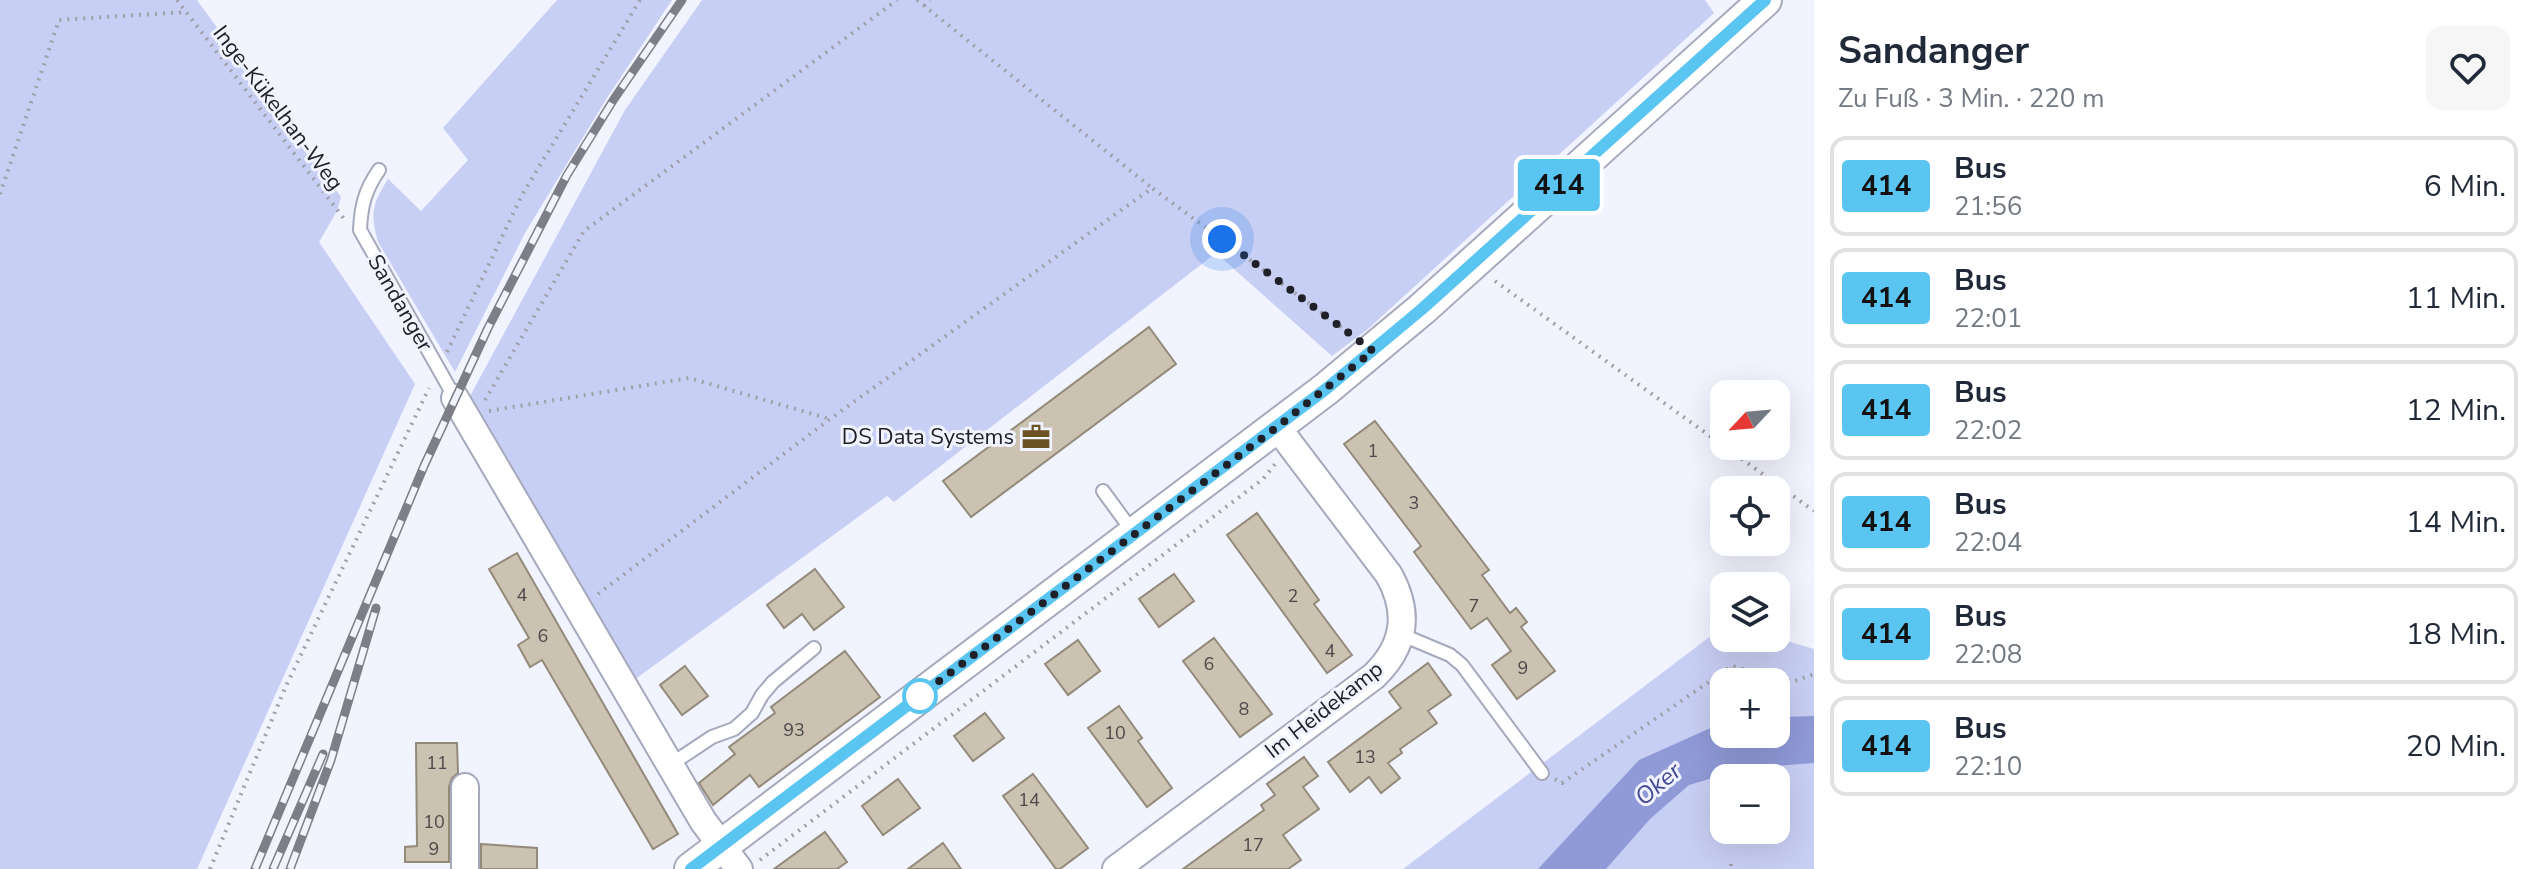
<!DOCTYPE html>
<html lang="de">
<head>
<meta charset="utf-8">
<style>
  body { margin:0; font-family:"Nunito Sans",sans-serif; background:#f6f6f7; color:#1f2937; height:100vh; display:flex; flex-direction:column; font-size:30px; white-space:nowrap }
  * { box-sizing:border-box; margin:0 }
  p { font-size:26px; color:#747a83 }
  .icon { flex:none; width:44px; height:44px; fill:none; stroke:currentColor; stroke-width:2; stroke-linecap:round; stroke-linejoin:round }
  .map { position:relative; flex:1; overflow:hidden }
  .panel { display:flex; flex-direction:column; background:#fff; width:720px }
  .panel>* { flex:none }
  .badge { padding:0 16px; border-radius:6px; font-size:28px; line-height:52px }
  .needle { width:52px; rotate:244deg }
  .fabs { position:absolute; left:1710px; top:380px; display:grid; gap:16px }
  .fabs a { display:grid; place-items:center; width:80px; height:80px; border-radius:16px; background:#fff; box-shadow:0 8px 32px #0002; font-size:40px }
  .you { position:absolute; width:40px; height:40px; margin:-20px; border:6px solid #fff; border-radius:50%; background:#1a73e8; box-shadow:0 0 0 12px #1a73e833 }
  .map>.badge { position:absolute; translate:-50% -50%; box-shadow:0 0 0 4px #fff }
  .round { display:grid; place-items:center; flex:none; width:84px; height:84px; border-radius:16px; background:#f6f6f7 }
  .head { display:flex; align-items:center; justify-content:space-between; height:136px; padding:0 24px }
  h1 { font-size:38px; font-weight:700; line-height:60px }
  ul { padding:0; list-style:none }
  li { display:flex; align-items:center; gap:24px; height:100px; margin:0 16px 12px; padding:0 8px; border:4px solid #e0e1e3; border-radius:16px }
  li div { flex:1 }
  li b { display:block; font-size:30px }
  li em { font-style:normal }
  li .badge { min-width:88px; font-weight:700; text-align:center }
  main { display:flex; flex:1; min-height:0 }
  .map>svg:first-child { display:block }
</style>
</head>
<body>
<main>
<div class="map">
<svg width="1814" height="869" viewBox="0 0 1814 869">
  <rect width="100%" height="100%" fill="#f1f3ff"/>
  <g fill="#c8cff4" fill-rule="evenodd">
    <polygon points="0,0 197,0 341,197 337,211 319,242 415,384 197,869 0,869"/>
    <path d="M557 0H672L607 98 525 233 455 372 378 242C370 212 372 205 388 179L421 211 468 160 443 128Z"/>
    <polygon points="702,0 1705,0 1714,13 1368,329 1332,356 1216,253 894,502 887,496 634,680 470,396 625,110"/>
    <path d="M1724 626V638H1776L1814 649V869H1403ZM1724 682H1776V734H1724ZM1724 778H1776V830H1724Z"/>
  </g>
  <polygon fill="#909ad7" points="1814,716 1814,763 1746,768 1689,785 1650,819 1606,869 1538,869 1639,760 1724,722 1724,734 1776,734 1776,717"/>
  <g fill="#ccc2b1" stroke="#938a79" stroke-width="2">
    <polygon points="1149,327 1176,364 971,517 943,481"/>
    <polygon points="1375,421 1489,570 1482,575 1510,613 1516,608 1527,622 1521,627 1555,671 1517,699 1492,665 1511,651 1487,618 1471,629 1414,552 1421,546 1344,444"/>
    <polygon points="1257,513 1319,600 1314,604 1352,655 1327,673 1227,535"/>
    <polygon points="517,553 678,834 653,849 542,660 530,667 518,645 529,638 489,569"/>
    <polygon points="815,569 844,607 814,630 802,614 784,628 767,605"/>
    <polygon points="1174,574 1194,601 1159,627 1139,599"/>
    <polygon points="1214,638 1272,714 1240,737 1183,661"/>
    <polygon points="1078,640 1100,671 1068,695 1045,664"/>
    <polygon points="845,651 880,697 759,787 750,775 713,805 699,783 735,754 729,747 775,713 771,707"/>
    <polygon points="1428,663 1451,695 1428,711 1437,723 1400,749 1402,753 1388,763 1400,778 1381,793 1369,777 1350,792 1328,762 1401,708 1389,692"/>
    <polygon points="685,666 708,696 682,715 660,685"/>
    <polygon points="1119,706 1142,738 1138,741 1172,788 1147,807 1088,728"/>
    <polygon points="985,713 1004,738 973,761 954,736"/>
    <polygon points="416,743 457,743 458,773 452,778 449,787 449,862 405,862 405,847 417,846"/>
    <polygon points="1304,757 1318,776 1303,787 1319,809 1283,835 1301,860 1288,869 1183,869 1264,810 1261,805 1275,795 1267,784"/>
    <polygon points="1033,774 1088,848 1060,869 1056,869 1003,796"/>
    <polygon points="898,779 920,808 883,835 862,806"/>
    <polygon points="825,832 847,862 837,869 774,869"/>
    <polygon points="943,843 961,869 908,869"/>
    <polygon points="481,844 537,848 537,869 481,869"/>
  </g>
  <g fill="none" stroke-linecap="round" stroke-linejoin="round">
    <defs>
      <g id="service">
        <path d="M379 170C365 190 361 206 360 230L455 398"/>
        <polyline points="1103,491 1133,532"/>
        <polyline points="1400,634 1450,655 1462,665 1542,773"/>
        <polyline points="670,765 712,737 734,729 752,713 762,695 773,682 814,648"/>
      </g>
      <g id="minor">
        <polyline points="455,398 703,821 739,869"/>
        <polyline points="465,869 465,787"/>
        <path d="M1116 869 1374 676C1405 646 1410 613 1389 575L1277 427"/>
      </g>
      <polyline id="tertiary" points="691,869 1326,389 1422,309 1765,0"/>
    </defs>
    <use href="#service" stroke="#a5a9bb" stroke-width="16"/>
    <use href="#minor" stroke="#a5a9bb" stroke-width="30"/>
    <use href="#tertiary" stroke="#a5a9bb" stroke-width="36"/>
    <g stroke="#9fa0aa" stroke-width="4" stroke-dasharray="2 6" stroke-linecap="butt">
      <polyline points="177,0 345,220"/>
      <polyline points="917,0 1152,188"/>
      <polyline points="924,6 930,0"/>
      <polyline points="0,194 59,20 186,12"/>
      <polyline points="1495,281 1814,511"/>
      <polyline points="447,352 522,195 640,0"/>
      <polyline points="485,400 584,231 897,0"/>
      <polyline points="489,411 689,378 830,419"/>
      <polyline points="598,594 830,419 1152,188 1352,335"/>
      <polyline points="1555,779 1562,783 1732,666 1792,682 1814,674"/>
      <polyline points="760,860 1263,479 1276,463"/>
      <polyline points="1731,864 1731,869"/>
      <polyline points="210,869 285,688 429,388"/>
    </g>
    <use href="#service" stroke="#fff" stroke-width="12"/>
    <use href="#minor" stroke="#fff" stroke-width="26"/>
    <use href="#tertiary" stroke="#fff" stroke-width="32"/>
    <defs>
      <g id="rail">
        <polyline points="255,869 424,466 488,328 567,175 614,99 682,0"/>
        <polyline points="273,869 323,754"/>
        <polyline points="290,869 331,760 376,608"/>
      </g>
    </defs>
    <use href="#rail" stroke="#7d7e87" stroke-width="9"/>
    <use href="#rail" stroke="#f1f3ff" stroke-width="6" stroke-dasharray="18" stroke-linecap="butt"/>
  </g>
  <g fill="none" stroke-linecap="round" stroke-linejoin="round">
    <defs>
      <polyline id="line" points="691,869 1326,389 1422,309 1765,0"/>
    </defs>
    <use href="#line" stroke="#fff" stroke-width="18"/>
    <use href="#line" stroke="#5bc5f2" stroke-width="12"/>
    <polyline stroke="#202128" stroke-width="8" stroke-dasharray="0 14.4" points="920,696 918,697 1277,427 1373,351 1222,239"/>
  </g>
  <defs>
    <symbol id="office-bare" viewBox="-9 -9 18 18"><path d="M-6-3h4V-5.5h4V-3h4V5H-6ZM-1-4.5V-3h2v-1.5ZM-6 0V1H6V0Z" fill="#6a5223" stroke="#f1f3ff" stroke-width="2.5" paint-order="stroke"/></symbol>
  </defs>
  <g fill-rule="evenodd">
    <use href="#office-bare" x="1016" y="417" width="40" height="40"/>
  </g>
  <circle fill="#fff" stroke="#5bc5f2" stroke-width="4" cx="920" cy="696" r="16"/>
  <g text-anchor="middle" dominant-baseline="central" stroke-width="6" stroke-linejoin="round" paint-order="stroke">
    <g font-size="18" fill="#4b494a">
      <text x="1373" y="451">1</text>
      <text x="1414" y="503">3</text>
      <text x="522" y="595">4</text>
      <text x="1293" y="596">2</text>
      <text x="1474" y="606">7</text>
      <text x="543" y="636">6</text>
      <text x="1330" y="651">4</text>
      <text x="1209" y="664">6</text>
      <text x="1523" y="668">9</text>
      <text x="1244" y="709">8</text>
      <text x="794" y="730">93</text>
      <text x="1115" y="733">10</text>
      <text x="1365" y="757">13</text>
      <text x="437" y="763">11</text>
      <text x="1029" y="800">14</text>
      <text x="434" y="822">10</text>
      <text x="1253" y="845">17</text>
      <text x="434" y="849">9</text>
    </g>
    <g font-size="22" fill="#202128" stroke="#f1f3ff">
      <text transform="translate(278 108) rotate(53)">Inge-Kükelhan-Weg</text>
      <text transform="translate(400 303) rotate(60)">Sandanger</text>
      <text transform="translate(1324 710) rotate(-38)">Im Heidekamp</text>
    </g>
    <g font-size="22" fill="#202128" stroke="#f1f3ff" text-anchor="end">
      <text x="1014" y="437">DS Data Systems</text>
    </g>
    <g font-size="24" font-style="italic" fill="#444a94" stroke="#f1f3ff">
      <text transform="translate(1658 784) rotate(-40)">Oker</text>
    </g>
  </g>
</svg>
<div class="fabs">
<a><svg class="needle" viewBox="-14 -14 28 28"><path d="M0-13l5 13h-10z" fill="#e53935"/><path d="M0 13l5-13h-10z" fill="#747a83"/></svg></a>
<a><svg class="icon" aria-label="locate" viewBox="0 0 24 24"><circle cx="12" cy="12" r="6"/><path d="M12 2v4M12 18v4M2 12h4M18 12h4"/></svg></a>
<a><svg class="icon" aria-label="layers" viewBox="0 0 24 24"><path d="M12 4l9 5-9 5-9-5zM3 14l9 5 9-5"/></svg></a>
<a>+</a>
<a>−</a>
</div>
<div class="you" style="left:1222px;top:239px"></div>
<b class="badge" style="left:1559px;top:185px;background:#5bc5f2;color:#111">414</b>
</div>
<section class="panel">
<div class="head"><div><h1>Sandanger</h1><p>Zu Fuß · 3 Min. · 220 m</p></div><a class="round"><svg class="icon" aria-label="heart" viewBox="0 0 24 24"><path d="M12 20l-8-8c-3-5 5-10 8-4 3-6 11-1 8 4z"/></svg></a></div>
<ul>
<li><span class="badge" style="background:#5bc5f2;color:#111">414</span><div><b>Bus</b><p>21:56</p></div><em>6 Min.</em></li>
<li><span class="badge" style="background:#5bc5f2;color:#111">414</span><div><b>Bus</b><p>22:01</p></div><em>11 Min.</em></li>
<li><span class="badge" style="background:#5bc5f2;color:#111">414</span><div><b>Bus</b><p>22:02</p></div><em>12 Min.</em></li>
<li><span class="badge" style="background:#5bc5f2;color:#111">414</span><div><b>Bus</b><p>22:04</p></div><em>14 Min.</em></li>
<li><span class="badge" style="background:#5bc5f2;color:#111">414</span><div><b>Bus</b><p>22:08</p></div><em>18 Min.</em></li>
<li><span class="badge" style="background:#5bc5f2;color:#111">414</span><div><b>Bus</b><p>22:10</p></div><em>20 Min.</em></li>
</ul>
</section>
</main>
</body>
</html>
